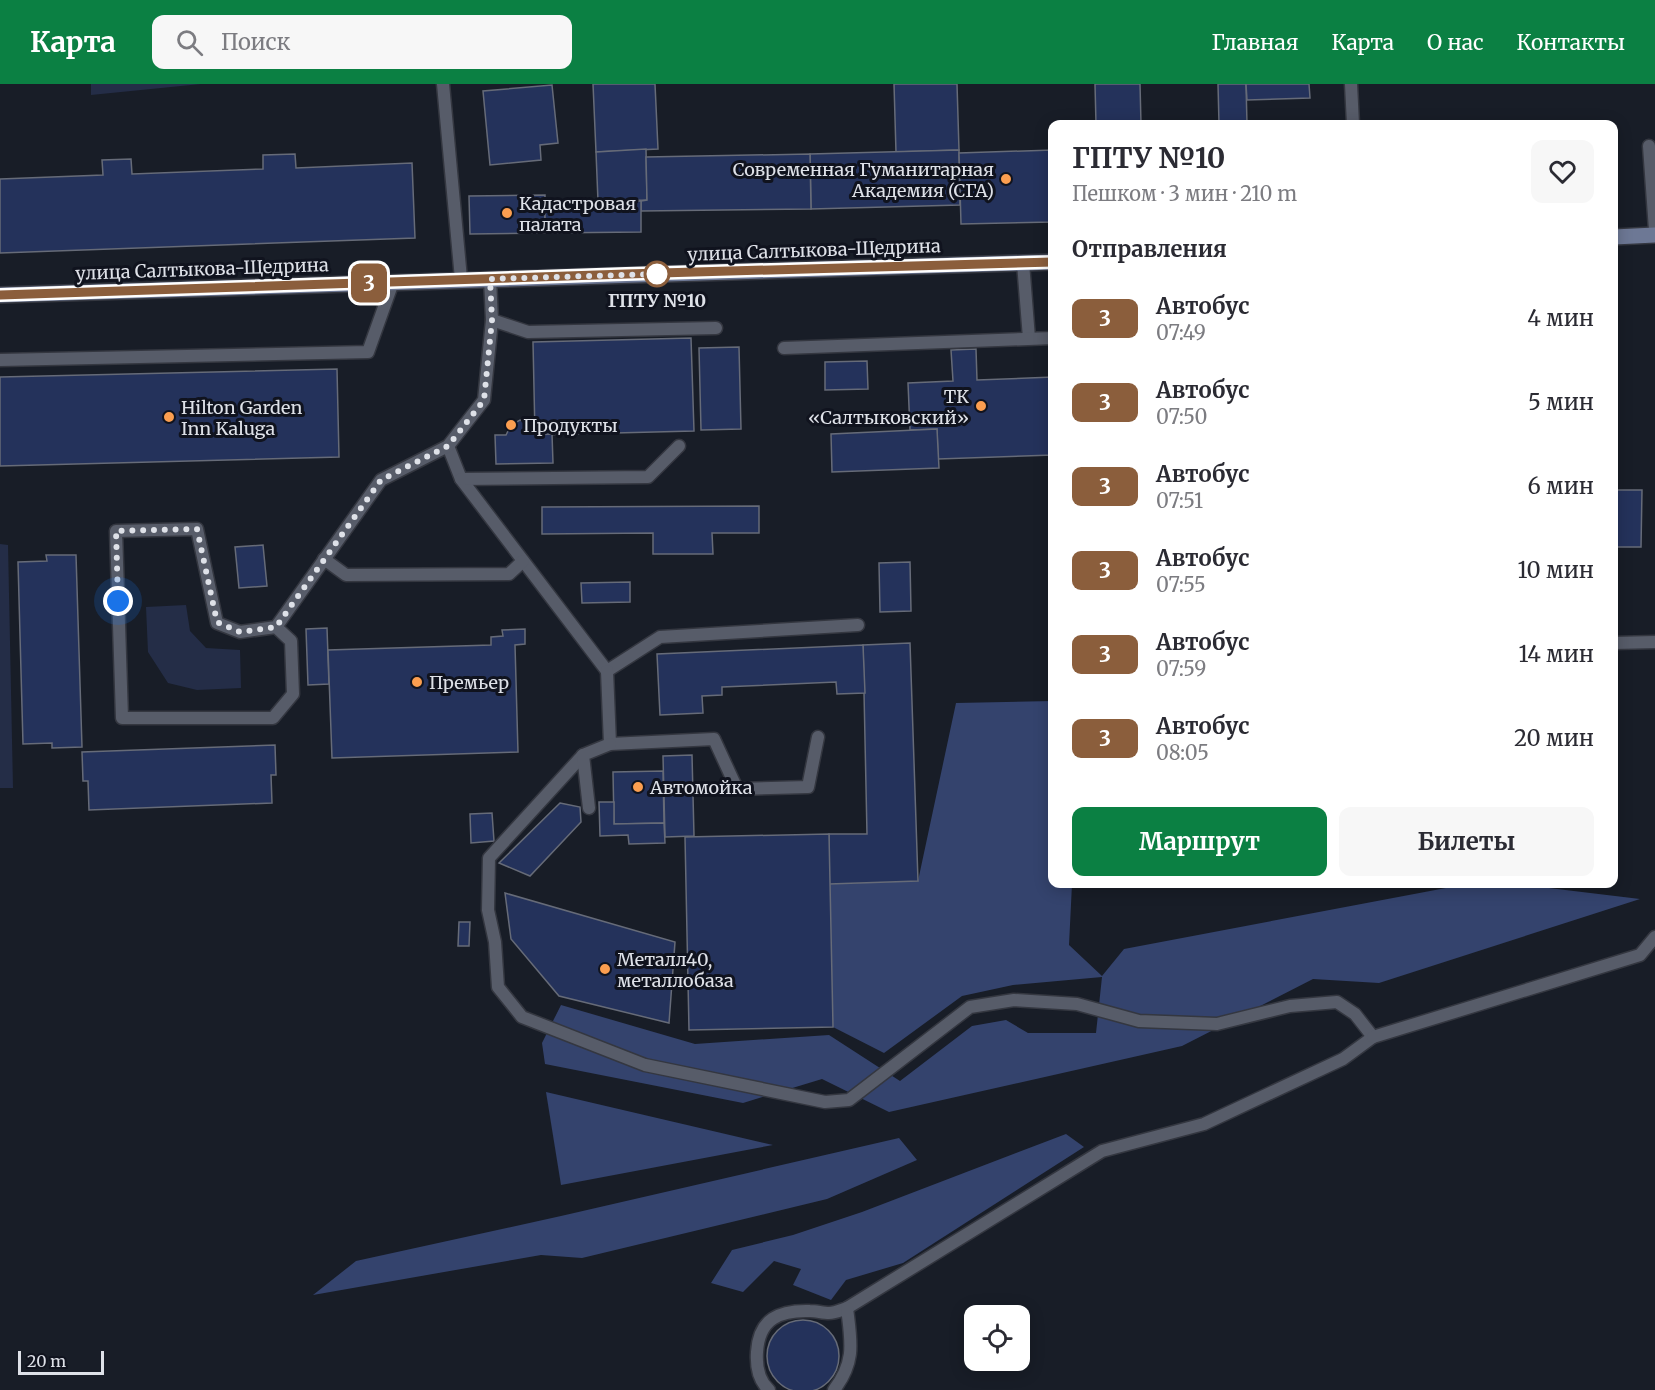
<!DOCTYPE html>
<html lang="ru">
<head>
<meta charset="utf-8">
<style>
  body { margin:0; font-family:Merriweather,serif; background:#f7f7f7; color:#2b2b33; height:100vh; display:flex; flex-direction:column; font-size:22px; white-space:nowrap }
  * { box-sizing:border-box; margin:0 }
  p { font-size:20px; color:#7c7c81 }
  .icon { flex:none; width:33px; height:33px; fill:none; stroke:currentColor; stroke-width:2; stroke-linecap:round; stroke-linejoin:round }
  .map { position:relative; flex:1; overflow:hidden }
  .sheet { position:absolute; left:1048px; top:36px; width:570px; height:768px; display:flex; flex-direction:column; background:#fff; border-radius:12px; box-shadow:0 3px 15px #0003 }
  .sheet>* { flex:none }
  .badge { padding:0 12px; border-radius:9px; font-size:21px; line-height:39px }
  .buttons { position:absolute; left:964px; top:1221px; display:grid; gap:12px }
  .buttons a { display:grid; place-items:center; width:66px; height:66px; border-radius:12px; background:#fff; box-shadow:0 3px 15px #0003; font-size:30px }
  .scale { position:absolute; left:18px; bottom:15px; width:86px; box-sizing:border-box; padding-left:6px; border:3px solid #dee1e8; border-top:0; font-size:16px; line-height:21px; white-space:nowrap; color:#dee1e8; -webkit-text-stroke:4px #10131e; paint-order:stroke }
  .you { position:absolute; width:30px; height:30px; margin:-15px; border:4px solid #fff; border-radius:50%; background:#1a73e8; box-shadow:0 0 0 9px #1a73e833 }
  .map>.badge { position:absolute; translate:-50% -50%; box-shadow:0 0 0 3px #fff }
  h2 { padding:0 24px; font-size:22px; line-height:54px }
  .round { display:grid; place-items:center; flex:none; width:63px; height:63px; border-radius:12px; background:#f7f7f7 }
  .headline { display:flex; align-items:center; justify-content:space-between; height:102px; padding:0 24px }
  h1 { font-size:28px; font-weight:700; line-height:45px }
  .primary-button { display:flex; gap:12px; margin-top:auto; padding:12px 24px }
  .primary-button a { flex:1; height:69px; border-radius:12px; background:#0b8043; color:#fff; font-size:24px; font-weight:700; line-height:69px; text-align:center }
  .primary-button a+a { background:#f7f7f7; color:#2b2b33 }
  ul { padding:0; list-style:none }
  li { display:flex; align-items:center; gap:18px; height:84px; padding:0 24px }
  li div { flex:1 }
  li b { display:block; font-size:22px }
  li em { font-style:normal }
  li .badge { min-width:66px; font-weight:700; text-align:center }
  header { display:flex; align-items:center; gap:36px; box-sizing:border-box; height:84px; padding:0 30px; background:#0b8043; color:#fff }
  header strong { font-size:28px }
  nav { display:flex; gap:33px; margin-inline-start:auto; font-size:21px }
  .search { width:420px; height:54px; background:#f7f7f7; display:flex; align-items:center; gap:15px; box-sizing:border-box; padding:0 21px; border-radius:12px; color:#7c7c81; font-size:22px }
  .map>svg:first-child { display:block }
</style>
</head>
<body>
<header>
<strong>Карта</strong>
<div class="search"><svg class="icon" aria-label="search" viewBox="0 0 24 24"><circle cx="10" cy="10" r="6"/><path d="M15 15l6 6"/></svg>Поиск</div>
<nav><a>Главная</a><a>Карта</a><a>О нас</a><a>Контакты</a></nav>
</header>
<div class="map">
<svg width="1655" height="1306" viewBox="0 0 1655 1306">
  <rect width="100%" height="100%" fill="#181d27"/>
  <g fill="#242d47">
    <polygon points="91,0 201,0 91,11"/>
    <polygon points="0,460 8,461 13,704 0,704"/>
    <polygon points="186,521 190,547 206,564 240,566 241,604 197,606 168,599 148,568 146,523"/>
  </g>
  <g fill="#34436d">
    <polygon points="1053,617 1053,800 1072,800 1069,861 1102,892 1124,865 1467,800 1516,800 1640,815 1379,899 1313,895 1182,962 889,1028 822,995 743,1019 545,980 542,959 561,921 695,960 829,951 900,997 972,942 1006,936 1028,949 1096,949 1102,893 1013,901 962,912 884,969 833,943 829,800 918,797 956,619"/>
    <polygon points="546,1008 773,1061 561,1101"/>
    <polygon points="1066,1050 1084,1063 903,1179 846,1196 831,1216 793,1201 801,1185 774,1177 743,1208 711,1199 732,1166 793,1151 862,1128"/>
    <polygon points="899,1054 917,1076 827,1115 582,1174 541,1171 313,1211 356,1177 561,1132"/>
  </g>
  <g fill="#24325b" stroke="#666b78" stroke-width="1.5">
    <polygon points="593,0 655,0 658,65 596,68"/>
    <polygon points="894,0 957,0 959,66 896,68"/>
    <polygon points="1095,0 1140,0 1141,40 1096,40"/>
    <polygon points="1218,0 1246,0 1247,40 1219,40"/>
    <polygon points="1246,0 1309,0 1310,14 1247,16"/>
    <polygon points="552,1 558,59 540,61 541,76 490,81 483,7"/>
    <polygon points="646,65 647,116 598,117 596,68"/>
    <polygon points="959,66 960,121 811,125 810,70"/>
    <polygon points="1053,66 1053,138 961,140 959,69"/>
    <polygon points="1614,69 1616,112 1614,112"/>
    <polygon points="295,70 296,84 412,79 415,154 0,169 0,95 103,91 102,76 131,75 132,90 263,85 263,71"/>
    <polygon points="810,70 811,125 641,127 641,117 647,116 646,73"/>
    <polygon points="545,111 545,149 470,150 469,112"/>
    <polygon points="545,117 641,117 641,148 545,149"/>
    <polygon points="691,254 694,347 535,351 533,258"/>
    <polygon points="739,263 741,345 701,346 699,264"/>
    <polygon points="976,265 977,296 1053,293 1053,371 938,375 937,345 910,346 908,299 953,297 951,266"/>
    <polygon points="867,277 868,305 825,306 825,278"/>
    <polygon points="337,285 339,373 0,382 0,293"/>
    <polygon points="520,336 529,340 535,351 552,350 553,379 496,380 495,351 506,351 511,341"/>
    <polygon points="937,345 939,384 832,388 831,350"/>
    <polygon points="1614,406 1642,406 1641,463 1614,463"/>
    <polygon points="759,422 759,449 712,449 713,470 653,470 653,449 542,450 542,423"/>
    <polygon points="263,461 267,502 239,504 235,463"/>
    <polygon points="46,471 76,471 82,663 52,664 52,659 23,660 18,478 47,477"/>
    <polygon points="910,478 911,527 880,528 879,479"/>
    <polygon points="630,498 630,518 582,519 581,499"/>
    <polygon points="327,544 329,600 308,601 306,545"/>
    <polygon points="525,545 525,560 515,561 518,668 332,674 328,566 491,561 491,553 503,552 502,546"/>
    <polygon points="910,559 918,797 829,800 829,750 867,750 863,561"/>
    <polygon points="863,561 865,609 837,610 836,598 722,603 722,611 702,612 703,629 660,631 657,570"/>
    <polygon points="275,661 276,691 271,691 272,719 89,726 88,697 83,697 82,668"/>
    <polygon points="692,671 694,752 665,753 663,672"/>
    <polygon points="663,687 664,739 614,740 613,688"/>
    <polygon points="599,718 614,718 614,740 664,739 665,759 629,760 628,751 600,752"/>
    <polygon points="560,719 580,723 581,738 530,792 499,779"/>
    <polygon points="492,729 494,757 471,759 470,730"/>
    <polygon points="829,750 833,943 689,946 685,753"/>
    <polygon points="505,809 675,858 669,939 559,912 511,855"/>
    <polygon points="459,838 470,838 469,862 458,862"/>
    <circle cx="803" cy="1272" r="36"/>
  </g>
  <g fill="none" stroke-linecap="round" stroke-linejoin="round">
    <defs>
      <g id="service">
        <polyline points="443,0 461,195"/>
        <polyline points="1351,0 1353,40"/>
        <polyline points="1649,62 1655,146"/>
        <polyline points="1023,179 1029,254"/>
        <polyline points="492,236 528,248 716,244"/>
        <polyline points="784,264 1053,254"/>
        <polyline points="0,276 368,268 393,198"/>
        <polyline points="448,362 461,395 607,587 660,553 858,541"/>
        <polyline points="461,395 648,393 679,362"/>
        <polyline points="324,475 346,491 509,490 523,477"/>
        <polyline points="276,543 291,557 293,610 273,634 122,634 116,447 197,445 217,539 240,548 276,543 381,396 448,362 484,316 492,236 490,195"/>
        <polyline points="1614,559 1655,558"/>
        <polyline points="607,587 610,660 714,655 737,705 808,703 818,653"/>
        <path d="M583 671 489 774 488 826 495 858 498 903 522 933 645 981 825 1018 849 1016 970 923 1014 916 1077 920 1139 937 1217 940 1290 922 1337 918 1355 930 1373 953 1343 975 1204 1040 1102 1067 847 1224C841 1226 835 1229 829 1229 823 1229 816 1227 810 1227 779 1226 759 1235 757 1268 756 1283 758 1296 769 1306"/>
        <polyline points="589,724 583,671 610,660"/>
        <polyline points="1373,953 1640,871 1655,853"/>
        <path d="M834 1306C856 1277 851 1258 847 1224"/>
      </g>
      <g id="secondary">
        <polyline points="1614,153 1655,151"/>
        <polyline points="0,211 1053,178"/>
      </g>
    </defs>
    <use href="#service" stroke="#343740" stroke-width="15"/>
    <use href="#secondary" stroke="#343740" stroke-width="18"/>
    <use href="#service" stroke="#575c69" stroke-width="12"/>
    <use href="#secondary" stroke="#6d7895" stroke-width="15"/>
  </g>
  <g fill="none" stroke-linecap="round" stroke-linejoin="round">
    <defs>
      <polyline id="line" points="0,211 626,190 1053,178"/>
    </defs>
    <use href="#line" stroke="#fff" stroke-width="14"/>
    <use href="#line" stroke="#8b5e3c" stroke-width="9"/>
    <polyline stroke="#dee1e8" stroke-width="6" stroke-dasharray="0 10.8" points="118,517 116,447 197,445 217,538 240,548 276,543 381,396 448,362 484,316 492,236 490,195 657,190"/>
  </g>
  <g fill="#fb9e50" stroke="#10131e" stroke-width="2">
    <circle cx="1006" cy="95" r="6"/>
    <circle cx="507" cy="129" r="6"/>
    <circle cx="981" cy="322" r="6"/>
    <circle cx="169" cy="333" r="6"/>
    <circle cx="511" cy="341" r="6"/>
    <circle cx="417" cy="598" r="6"/>
    <circle cx="638" cy="703" r="6"/>
    <circle cx="605" cy="885" r="6"/>
  </g>
  <circle fill="#fff" stroke="#8b5e3c" stroke-width="3" cx="657" cy="190" r="12"/>
  <g text-anchor="middle" dominant-baseline="central" stroke-width="6" stroke-linejoin="round" paint-order="stroke">
    <g font-size="18" fill="#dee1e8" stroke="#10131e" text-anchor="start">
      <text x="994" y="85" text-anchor="end">Современная Гуманитарная<tspan x="994" dy="21">Академия (СГА)</tspan></text>
      <text x="519" y="119">Кадастровая<tspan x="519" dy="21">палата</tspan></text>
      <text x="969" y="312" text-anchor="end">ТК<tspan x="969" dy="21">«Салтыковский»</tspan></text>
      <text x="181" y="323">Hilton Garden<tspan x="181" dy="21">Inn Kaluga</tspan></text>
      <text x="523" y="341">Продукты</text>
      <text x="429" y="598">Премьер</text>
      <text x="650" y="703">Автомойка</text>
      <text x="617" y="875">Металл40,<tspan x="617" dy="21">металлобаза</tspan></text>
    </g>
    <g font-size="18" fill="#dee1e8" stroke="#10131e">
      <text transform="translate(814 166) rotate(-2)">улица Салтыкова-Щедрина</text>
      <text transform="translate(202 185) rotate(-2)">улица Салтыкова-Щедрина</text>
    </g>
    <g font-size="18" font-weight="bold" fill="#dee1e8" stroke="#10131e">
      <text x="657" y="216">ГПТУ №10</text>
    </g>
  </g>
</svg>
<div class="buttons">
<a><svg class="icon" aria-label="locate" viewBox="0 0 24 24"><circle cx="12" cy="12" r="6"/><path d="M12 2v4M12 18v4M2 12h4M18 12h4"/></svg></a>
</div>
<div class="scale">20 m</div>
<div class="you" style="left:118px;top:517px"></div>
<b class="badge" style="left:369px;top:199px;background:#8b5e3c;color:#fff">3</b>
<section class="sheet">
<div class="headline"><div><h1>ГПТУ №10</h1><p>Пешком · 3 мин · 210 m</p></div><a class="round"><svg class="icon" aria-label="heart" viewBox="0 0 24 24"><path d="M12 20l-8-8c-3-5 5-10 8-4 3-6 11-1 8 4z"/></svg></a></div>
<h2>Отправления</h2>
<ul>
<li><span class="badge" style="background:#8b5e3c;color:#fff">3</span><div><b>Автобус</b><p>07:49</p></div><em>4 мин</em></li>
<li><span class="badge" style="background:#8b5e3c;color:#fff">3</span><div><b>Автобус</b><p>07:50</p></div><em>5 мин</em></li>
<li><span class="badge" style="background:#8b5e3c;color:#fff">3</span><div><b>Автобус</b><p>07:51</p></div><em>6 мин</em></li>
<li><span class="badge" style="background:#8b5e3c;color:#fff">3</span><div><b>Автобус</b><p>07:55</p></div><em>10 мин</em></li>
<li><span class="badge" style="background:#8b5e3c;color:#fff">3</span><div><b>Автобус</b><p>07:59</p></div><em>14 мин</em></li>
<li><span class="badge" style="background:#8b5e3c;color:#fff">3</span><div><b>Автобус</b><p>08:05</p></div><em>20 мин</em></li>
</ul>
<div class="primary-button"><a>Маршрут</a><a>Билеты</a></div>
</section>
</div>
</body>
</html>
